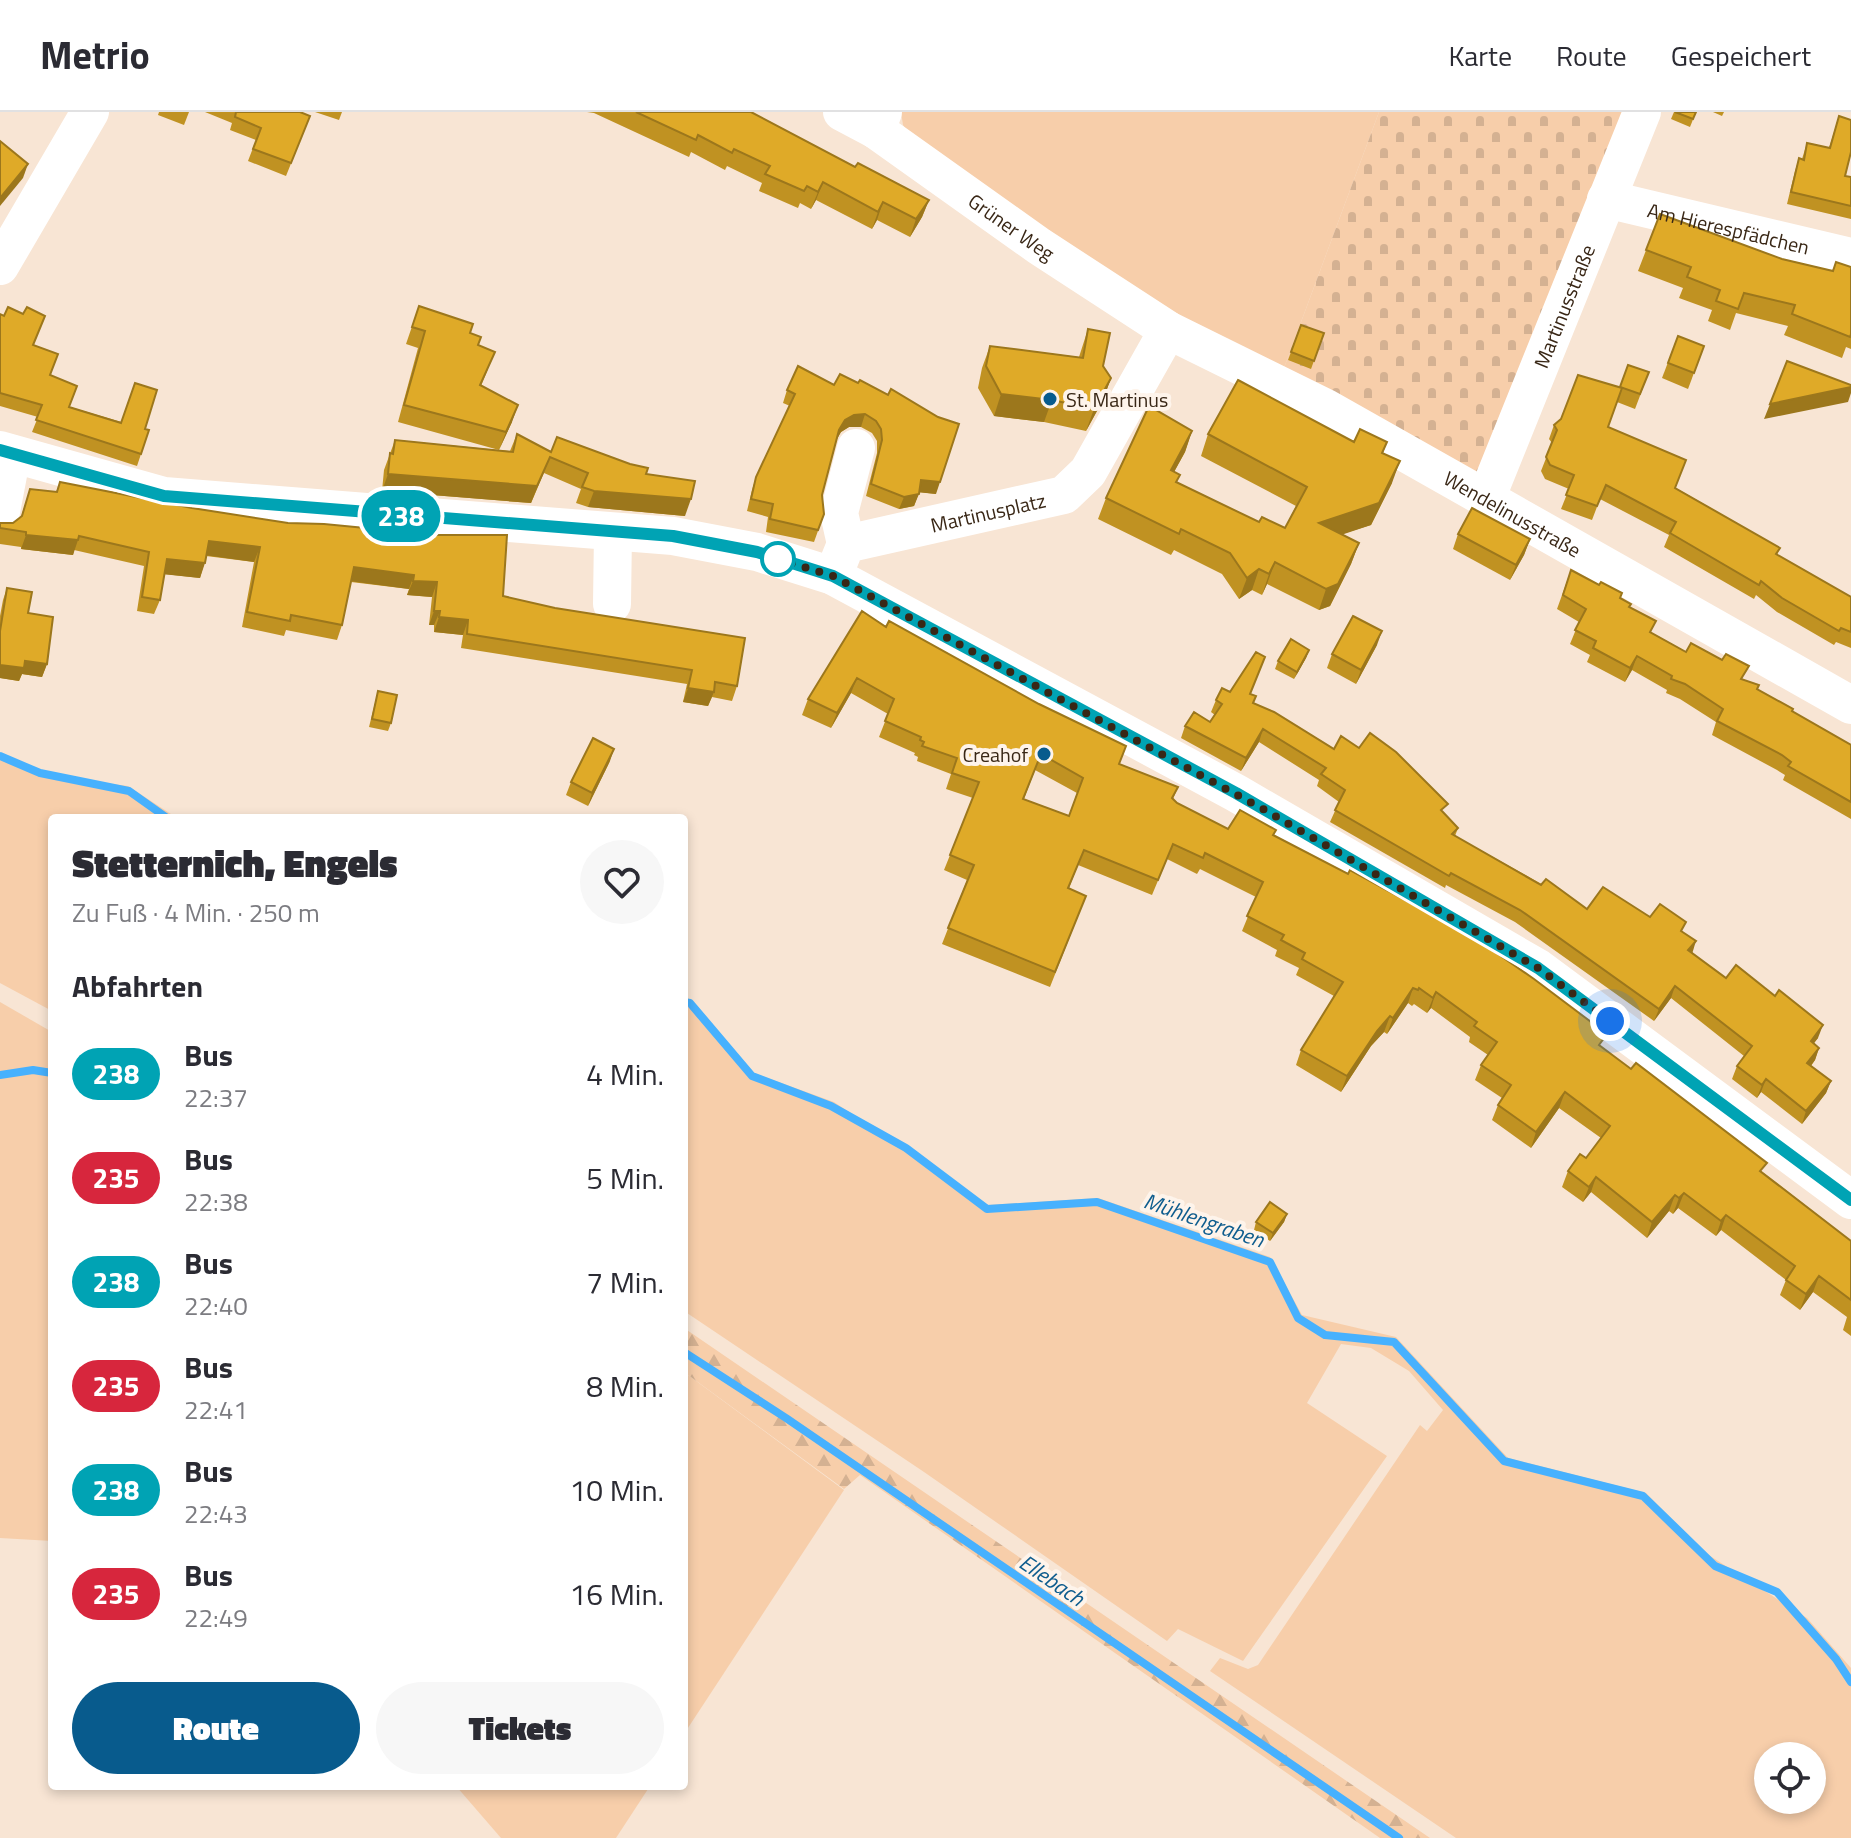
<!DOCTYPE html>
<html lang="de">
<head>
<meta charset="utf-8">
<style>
  body { margin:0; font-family:"Titillium Web",sans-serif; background:#f7f7f7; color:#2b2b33; height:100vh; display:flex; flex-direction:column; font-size:30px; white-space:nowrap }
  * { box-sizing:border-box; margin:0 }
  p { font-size:26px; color:#7c7c81 }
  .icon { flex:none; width:44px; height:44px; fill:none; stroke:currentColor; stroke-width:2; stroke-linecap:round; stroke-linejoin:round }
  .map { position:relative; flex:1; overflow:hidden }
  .side { position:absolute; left:48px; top:702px; width:640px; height:976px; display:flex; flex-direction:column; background:#fff; border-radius:8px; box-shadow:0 4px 12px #0003 }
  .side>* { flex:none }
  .badge { padding:0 16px; border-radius:26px; font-size:28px; line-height:52px }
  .buttons { position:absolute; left:1754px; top:1630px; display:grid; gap:16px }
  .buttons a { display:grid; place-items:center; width:72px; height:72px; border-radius:50%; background:#fff; box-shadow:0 4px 12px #0003; font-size:40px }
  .you { position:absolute; width:40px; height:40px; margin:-20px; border:6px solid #fff; border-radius:50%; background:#1a73e8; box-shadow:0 0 0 12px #1a73e833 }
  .map>.badge { position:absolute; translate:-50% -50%; box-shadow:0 0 0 4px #fff }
  h2 { padding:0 24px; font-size:30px; line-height:72px }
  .round { display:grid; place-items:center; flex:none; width:84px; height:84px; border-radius:42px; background:#f7f7f7 }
  .overview { display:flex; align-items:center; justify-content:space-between; height:136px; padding:0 24px }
  h1 { font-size:38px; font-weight:800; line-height:60px }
  .button { display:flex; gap:16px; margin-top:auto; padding:16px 24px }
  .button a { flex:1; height:92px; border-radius:48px; background:#085b8d; color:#fff; font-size:32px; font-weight:800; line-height:92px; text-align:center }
  .button a+a { background:#f7f7f7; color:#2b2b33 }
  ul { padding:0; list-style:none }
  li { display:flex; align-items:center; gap:24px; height:104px; padding:0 24px }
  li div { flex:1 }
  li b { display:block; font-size:30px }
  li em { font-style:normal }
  li .badge { min-width:88px; font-weight:700; text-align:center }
  header { display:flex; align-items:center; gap:48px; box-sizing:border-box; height:112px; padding:0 40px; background:#fff; border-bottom:2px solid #e1e1e2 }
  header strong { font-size:38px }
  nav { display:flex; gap:44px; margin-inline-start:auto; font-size:28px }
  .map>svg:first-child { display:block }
</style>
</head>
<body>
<header>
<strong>Metrio</strong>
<nav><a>Karte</a><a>Route</a><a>Gespeichert</a></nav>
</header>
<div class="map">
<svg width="1851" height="1726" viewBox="0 0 1851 1726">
  <defs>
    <pattern id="forest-firs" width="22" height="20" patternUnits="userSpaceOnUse" patternTransform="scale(2)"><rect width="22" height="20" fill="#f7ceaa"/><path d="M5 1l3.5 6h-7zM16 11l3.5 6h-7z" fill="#d4b192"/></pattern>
    <pattern id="cemetery-stones" width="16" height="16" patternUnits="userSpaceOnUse" patternTransform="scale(2)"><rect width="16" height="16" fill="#f7ceaa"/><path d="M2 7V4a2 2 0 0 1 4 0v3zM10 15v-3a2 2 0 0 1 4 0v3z" fill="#d4b192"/></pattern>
  </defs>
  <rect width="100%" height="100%" fill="#f8e5d4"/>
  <g fill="#f7ceaa" fill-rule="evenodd">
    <polygon points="901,0 1379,0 1281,264 1176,210 914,30 903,13"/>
    <polygon points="0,647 39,663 128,674 177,706 52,706 52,899 0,871"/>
    <path d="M684 889H690L754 961 834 990 988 1093 1098 1086 1270 1145 1302 1203 1396 1225 1508 1346 1646 1381 1704 1440 1807 1506 1851 1556V1726H1456L1210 1559 1220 1546 1248 1557 1258 1553 1420 1313 1427 1319 1443 1298 1409 1259 1371 1236 1341 1232 1307 1291 1387 1344 1243 1549 1178 1517 1167 1529 924 1360 684 1199ZM1768 1644H1812V1688H1768Z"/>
    <polygon points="0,890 52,920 52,1429 0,1426"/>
    <polygon points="684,1260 844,1378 684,1622"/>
    <polygon points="456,1674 650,1674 616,1726 501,1726"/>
  </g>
  <polygon fill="url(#forest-firs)" points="684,1216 1430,1726 1380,1726 860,1363 844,1377 684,1260"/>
  <polygon fill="url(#cemetery-stones)" points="1379,0 1625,0 1477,373 1281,264"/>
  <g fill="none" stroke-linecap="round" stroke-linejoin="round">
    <g stroke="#47b1fe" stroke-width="8">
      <polyline points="0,644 40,661 129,679 167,706"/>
      <polyline points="684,890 690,891 752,964 831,994 906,1036 987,1097 1097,1090 1270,1150 1298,1206 1325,1223 1394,1230 1504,1349 1643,1384 1715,1454 1777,1480 1836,1547 1851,1570"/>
      <polyline points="0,963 33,958 52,961"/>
      <polyline points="684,1240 786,1306 1399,1726"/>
    </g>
    <g stroke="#fff" stroke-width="38">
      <polyline points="842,0 876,18"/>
      <path id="s1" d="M883 0 876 18 1039 134 1168 218 1326 296 1851 593"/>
      <path id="s2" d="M1606 87 1851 145"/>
      <polyline points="0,154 90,0"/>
      <polyline points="0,338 164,384 673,424 757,440 833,464 1236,681 1538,856 1851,1088"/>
      <path id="s3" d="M1486 387 1642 0"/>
      <polyline points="0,405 12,342"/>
      <polyline points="846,432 839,401 856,336"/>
      <path id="s4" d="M833 464 846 432 1064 383 1088 360 1168 218"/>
      <polyline points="612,492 613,420"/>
    </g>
  </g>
  <g fill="#c09222" fill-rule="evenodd">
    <polygon points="159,0 189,0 184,13 158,3"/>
    <polygon points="205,0 300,0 310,4 286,64 248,49 256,28 230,18 232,11"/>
    <polygon points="315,0 342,0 339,8"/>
    <polygon points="587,0 751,0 855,55 929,88 922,105 910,125 877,108 872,117 816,88 811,97 800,91 798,96 759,79 762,71 727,54 725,58 691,40 689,45 594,1"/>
    <polygon points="1674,0 1696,0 1690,15 1671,7"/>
    <polygon points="1713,0 1724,0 1722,4"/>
    <polygon points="1839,4 1845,64 1851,65 1851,107 1787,92 1795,59 1799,46 1802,47 1807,31 1829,36"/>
    <polygon points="1660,102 1782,147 1833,159 1851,155 1851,237 1846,235 1842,246 1784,223 1788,214 1736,201 1730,218 1708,209 1712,198 1679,186 1683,176 1638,159"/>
    <polygon points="419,194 470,221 478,233 488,257 481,274 512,310 499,338 398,310 418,236 406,232"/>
    <polygon points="0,202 34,233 70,295 149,318 137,354 32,320 38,305 0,294"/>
    <polygon points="1301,213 1324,221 1311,257 1288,248"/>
    <polygon points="1088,217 1103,254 1111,266 1103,288 1086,319 1044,310 994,304 978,276 982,256 990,234 1079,245"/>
    <polygon points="1678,224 1704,234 1688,277 1662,266"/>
    <polygon points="1649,260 1635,297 1617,290 1608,315 1676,376 1780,436 1777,443 1851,485 1851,536 1836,530 1834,533 1777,500 1756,483 1754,487 1664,435 1669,423 1600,387 1592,408 1561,397 1569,377 1545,367 1541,359 1552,331 1549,327 1554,313 1561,307"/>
    <polygon points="840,262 936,382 919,380 914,394 899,397 866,384 877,341 877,329 872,321 861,315 849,315 841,320 837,327 822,383 824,402 814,430 766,420 768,405 747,399 752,378 756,365 790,294 783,291 787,278 834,273"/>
    <polygon points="1192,319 1185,340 1174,360 1177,370 1259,410 1285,416 1296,394 1201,344 1208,322 1387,330 1383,341 1392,371 1371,413 1342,422 1359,431 1351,452 1330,494 1319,498 1267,472 1262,483 1252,478 1239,487 1222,462 1174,438 1171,443 1098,407 1106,386"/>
    <polygon points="517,322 551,340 646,362 685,404 588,395 576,391 581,377 544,361 531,391 382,379 384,358 395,328 510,339"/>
    <polygon points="60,370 503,484 737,574 732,589 712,585 708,594 683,590 687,572 461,536 463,523 434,520 434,513 429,513 432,485 407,483 409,477 351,470 342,513 337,528 286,518 284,524 242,515 254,450 206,444 200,466 164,462 160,488 154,502 137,499 144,454 74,438 73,443 21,437 21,435 0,432 0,411 13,411 21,405 30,377 56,380"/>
    <polygon points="1458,422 1530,427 1524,443 1510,468 1453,437"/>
    <polygon points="1571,458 1599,473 1622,481 1620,486 1630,495 1652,521 1686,540 1743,568 1792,599 1851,633 1851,707 1783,668 1785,663 1777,658 1712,623 1716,610 1680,587 1666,581 1667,578 1632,558 1625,570 1587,550 1590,543 1570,532 1579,510 1557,497"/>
    <polygon points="7,476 28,501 47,552 42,565 22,562 19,569 0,566 0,504 3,488"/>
    <path d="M886 515 1120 652 1178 675 1173 687 1177 691 1228 717 1276 718 1274 723 1602 935 1851 1129V1224L1843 1218 1847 1205 1813 1180 1800 1198 1780 1183 1786 1168 1721 1118 1716 1124 1678 1096 1673 1102 1669 1099 1647 1126 1591 1080 1583 1090 1562 1075 1568 1059 1586 1046 1601 1026 1559 996 1531 1036 1492 1008 1498 993 1502 986 1475 968 1481 953 1488 943 1469 930 1470 925 1431 896 1427 901 1414 892 1412 894 1408 891 1387 922 1384 920 1371 934 1341 980 1296 953 1301 938 1334 884 1296 863 1299 856 1275 844 1277 838 1242 819 1256 785 1200 757 1197 762 1167 747 1152 783 1078 753 1069 776 1086 784 1050 875 942 832 967 768 944 758 973 686 946 677 951 662 917 649 918 645 914 643 915 641 879 625 888 602 851 581 831 616 802 603 808 587ZM1035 658 1077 681 1069 704 1024 687Z"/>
    <polygon points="1377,533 1356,572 1327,556 1332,542"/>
    <polygon points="1309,538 1306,546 1294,567 1275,557 1278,549"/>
    <polygon points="1265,545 1250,582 1254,591 1444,701 1458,716 1455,724 1587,797 1650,805 1682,820 1692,841 1726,866 1818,926 1814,931 1819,936 1815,948 1811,954 1831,969 1826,981 1802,1012 1761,980 1757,986 1732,967 1737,954 1744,944 1671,886 1654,909 1515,810 1446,773 1445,776 1330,710 1339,690 1317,674 1319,668 1259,630 1241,659 1181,626 1185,614 1210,610 1215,603 1211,600 1216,588 1230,580"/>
    <polygon points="378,579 391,611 388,619 369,615"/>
    <polygon points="610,649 588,694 566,683 571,670"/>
    <polygon points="1287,1102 1284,1110 1270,1129 1254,1118 1256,1110"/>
  </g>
  <g fill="#9c771c">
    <polygon points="28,52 23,66 0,94 0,86"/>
    <polygon points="823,70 816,88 811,97 818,80"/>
    <polygon points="929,88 922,105 910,125 916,107"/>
    <polygon points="883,90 877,108 872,117 878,100"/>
    <polygon points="1111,266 1103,288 1086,319 1094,297"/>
    <polygon points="1851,275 1851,281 1848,290 1764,307 1770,292"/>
    <polygon points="1001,282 1052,288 1044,310 994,304"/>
    <polygon points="518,293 512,310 499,338 506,320"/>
    <polygon points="865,302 861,315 849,315 841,320 835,330 839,318 845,308 854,303"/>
    <polygon points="1192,319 1185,340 1163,380 1171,358"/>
    <polygon points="550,345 531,391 382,379 388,362"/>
    <polygon points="1400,349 1392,371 1371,413 1311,433 1319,411"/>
    <polygon points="921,368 940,370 936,382 916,380"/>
    <polygon points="594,379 691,387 685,404 588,395"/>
    <polygon points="919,382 914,394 899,397 904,385"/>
    <polygon points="26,423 78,428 73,443 21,437"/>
    <polygon points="1530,427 1524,443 1510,468 1516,453"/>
    <polygon points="209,429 260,435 254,450 204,443"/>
    <polygon points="1359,431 1351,452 1330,494 1319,498 1326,477"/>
    <polygon points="167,447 205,451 200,466 162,462"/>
    <polygon points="1275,450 1267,472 1262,483 1269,462"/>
    <polygon points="354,455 414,463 409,477 349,469"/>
    <polygon points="1259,457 1252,478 1239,487 1247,466"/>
    <polygon points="413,469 437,470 432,485 407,483"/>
    <polygon points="434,499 440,499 434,513 429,513"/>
    <polygon points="439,505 468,508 463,523 434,520"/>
    <polygon points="1382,519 1377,533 1356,572 1361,558"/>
    <polygon points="1309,538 1306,546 1294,567 1297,560"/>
    <polygon points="1637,544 1632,558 1625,570 1630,556"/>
    <polygon points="25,549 47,552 42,565 22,562 19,569 0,566 0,553"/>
    <polygon points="857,566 851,581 831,616 837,601"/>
    <polygon points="688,576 714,580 708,594 683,590"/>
    <polygon points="1263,617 1259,630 1241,659 1246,646"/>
    <polygon points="614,637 610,649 588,694 592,681"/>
    <polygon points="1696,829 1692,842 1688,838"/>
    <polygon points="1675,874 1671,886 1654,909 1659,897"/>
    <polygon points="1413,876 1408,891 1387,922 1393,906"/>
    <polygon points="1436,880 1431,896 1427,901 1433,886"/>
    <polygon points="1390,904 1384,920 1371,934 1341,980 1347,964 1377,919"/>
    <polygon points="1823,913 1818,926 1806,941 1811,929"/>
    <polygon points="1819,936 1815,948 1803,964 1807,951"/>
    <polygon points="1766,967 1761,980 1757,986 1762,973"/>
    <polygon points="1831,969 1826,981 1802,1012 1806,999"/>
    <polygon points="1565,980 1559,996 1531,1036 1536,1020"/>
    <polygon points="1596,1065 1591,1080 1583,1090 1589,1075"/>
    <polygon points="1684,1081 1678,1096 1673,1102 1679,1086"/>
    <polygon points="1675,1083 1669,1099 1647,1126 1652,1110"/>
    <polygon points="1287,1102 1284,1110 1270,1129 1273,1121"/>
    <polygon points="1726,1103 1721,1118 1716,1124 1721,1109"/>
    <polygon points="1819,1164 1813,1180 1800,1198 1806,1182"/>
  </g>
  <g fill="#dfaa28" stroke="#9c771c" stroke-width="2" fill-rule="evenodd">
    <polygon points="236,0 300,0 310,4 291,51 253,37 261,16 235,5"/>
    <polygon points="636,0 751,0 855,55 858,51 929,88 916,107 883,90 878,100 823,70 818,80 807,74 804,79 765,62 770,54 734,37 732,41 698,23 696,28"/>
    <polygon points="1675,0 1696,0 1693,7"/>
    <polygon points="1839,4 1851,8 1851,40 1845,64 1851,65 1851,94 1791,80 1799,46 1804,48 1807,31 1830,36"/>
    <polygon points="0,29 28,52 0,86"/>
    <polygon points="1660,102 1782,147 1833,159 1836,150 1851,155 1851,222 1850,225 1792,202 1795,193 1744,181 1738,197 1716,189 1720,178 1687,165 1691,155 1646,138"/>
    <polygon points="419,194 473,212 470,221 481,225 478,233 495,240 480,273 518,293 506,320 404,293 425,219 412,215"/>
    <polygon points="8,195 23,202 27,195 45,204 33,233 58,242 50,263 77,274 69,295 121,311 135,271 157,278 145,317 149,318 141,342 36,308 42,293 0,281 0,202 4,204"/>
    <polygon points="1301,213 1324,221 1314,249 1291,240"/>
    <polygon points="1088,217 1110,221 1103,254 1111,266 1094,297 1052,288 1001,282 986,254 990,234 1083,246"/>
    <polygon points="1678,224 1704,234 1694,261 1668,251"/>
    <polygon points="1787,249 1851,273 1851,275 1770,292"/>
    <polygon points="1628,253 1649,260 1640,282 1620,275"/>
    <polygon points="798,254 834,273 840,262 858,271 860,268 888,283 891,277 938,305 959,312 940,370 921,368 919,382 904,385 871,372 882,328 881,317 876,309 865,302 854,303 845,308 839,318 822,383 824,402 818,418 770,407 773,392 751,387 756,365 795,282 787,278"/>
    <polygon points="1578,263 1622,276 1608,315 1686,348 1675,376 1780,436 1776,442 1851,485 1851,520 1841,516 1839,519 1782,486 1761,469 1759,473 1670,421 1676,410 1606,373 1597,394 1566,383 1574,363 1550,353 1546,345 1557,318 1554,313 1561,307"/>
    <polygon points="1238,268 1354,330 1360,317 1387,330 1382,341 1400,349 1379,391 1319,411 1359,431 1338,472 1326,477 1275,450 1269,462 1259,457 1247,466 1230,441 1181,417 1179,422 1106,386 1149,294 1192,319 1171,358 1180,363 1176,370 1259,410 1262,405 1285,416 1307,375 1208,322"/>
    <polygon points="517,322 551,340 557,325 630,352 648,356 646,362 695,369 691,387 594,379 582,375 588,361 550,345 537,374 388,362 390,341 393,342 395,328 513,340"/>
    <polygon points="60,370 192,396 288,411 324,412 438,423 507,423 503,484 555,496 745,526 737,574 715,570 714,580 688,576 692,558 467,522 468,508 439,505 440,499 434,499 437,470 413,469 414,463 354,455 342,513 291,503 290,509 247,500 260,435 209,429 205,451 167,447 160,488 142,485 149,440 79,424 78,428 26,423 26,420 0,416 0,411 13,411 22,404 30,377 57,380"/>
    <polygon points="1472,396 1530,427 1516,453 1458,422"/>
    <polygon points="1571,458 1599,473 1601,470 1622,481 1620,486 1631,492 1629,495 1656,509 1650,520 1686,540 1691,531 1722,548 1726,542 1749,554 1741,567 1759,573 1757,577 1793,597 1792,599 1851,633 1851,690 1788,654 1791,650 1782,643 1717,609 1723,597 1685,572 1671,567 1672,564 1637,544 1630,556 1593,536 1596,529 1575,518 1586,497 1563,483"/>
    <polygon points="7,476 32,480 28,501 53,505 47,552 25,549 24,556 0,553 0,519"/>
    <path d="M862 499 886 515 889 509 1039 592 1126 634 1119 652 1178 675 1172 686 1177 691 1228 717 1240 698 1276 718 1273 723 1348 762 1350 758 1475 826 1534 867 1607 922 1599 933 1631 957 1636 951 1767 1051 1760 1059 1851 1129V1188L1819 1164 1806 1182 1786 1168 1795 1154 1726 1103 1721 1109 1684 1081 1679 1086 1675 1083 1652 1110 1596 1065 1589 1075 1568 1059 1580 1042 1586 1046 1610 1014 1565 980 1536 1020 1498 993 1511 973 1481 953 1497 930 1474 914 1477 910 1436 880 1433 886 1419 876 1418 878 1413 876 1393 906 1390 904 1377 919 1347 964 1301 938 1343 870 1302 847 1305 841 1281 828 1284 823 1247 804 1263 770 1205 741 1203 746 1173 732 1158 768 1084 738 1068 776 1086 784 1055 860 948 816 974 753 950 743 979 670 952 661 957 646 922 634 924 630 920 628 921 625 885 609 894 587 857 566 837 601 808 587ZM1041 642 1083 666 1069 704 1023 687Z"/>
    <polygon points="1353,504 1382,519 1361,558 1332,542"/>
    <polygon points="1291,527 1309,538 1297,560 1278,549"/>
    <polygon points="1256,540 1265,545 1250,582 1256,584 1253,591 1274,600 1334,637 1341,624 1359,636 1370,621 1396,640 1448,692 1441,698 1458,716 1452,722 1541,773 1546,767 1587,797 1603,775 1650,805 1660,792 1686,810 1681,819 1696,829 1688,838 1726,866 1736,853 1775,884 1779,878 1823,913 1811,929 1819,936 1807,951 1831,969 1806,999 1766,967 1762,973 1737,954 1752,934 1675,874 1659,897 1520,798 1451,761 1449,764 1335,698 1345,678 1321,662 1326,656 1263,617 1246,646 1185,614 1194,600 1210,610 1222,592 1216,588 1222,576 1230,580"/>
    <polygon points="378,579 397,583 391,611 372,607"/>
    <polygon points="593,626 614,637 592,681 571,670"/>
    <polygon points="1270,1090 1287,1102 1273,1121 1256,1110"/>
  </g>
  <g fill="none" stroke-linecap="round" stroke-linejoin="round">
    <defs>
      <polyline id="line" points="0,338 164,384 673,424 757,440 833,464 1236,681 1538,856 1851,1088"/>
    </defs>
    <use href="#line" stroke="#fff" stroke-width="18"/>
    <use href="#line" stroke="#00a3b4" stroke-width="12"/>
    <polyline stroke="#392716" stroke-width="8" stroke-dasharray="0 14.4" points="778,447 833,464 1263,697 1538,856 1610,909"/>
  </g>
  <g fill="#085b8d" stroke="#fef4eb" stroke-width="3">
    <circle cx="1050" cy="287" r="8"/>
    <circle cx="1044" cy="642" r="8"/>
  </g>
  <circle fill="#fff" stroke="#00a3b4" stroke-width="4" cx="778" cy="447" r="16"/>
  <g text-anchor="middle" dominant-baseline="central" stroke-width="8" stroke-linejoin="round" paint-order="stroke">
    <g font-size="20" fill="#392716" stroke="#fef4eb">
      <text stroke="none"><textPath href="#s1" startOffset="186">Grüner Weg</textPath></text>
      <text stroke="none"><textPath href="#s2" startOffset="126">Am Hierespfädchen</textPath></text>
      <text stroke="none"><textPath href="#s3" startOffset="208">Martinusstraße</textPath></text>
      <text stroke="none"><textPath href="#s4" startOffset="180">Martinusplatz</textPath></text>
      <text stroke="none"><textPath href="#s1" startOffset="764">Wendelinusstraße</textPath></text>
    </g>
    <g font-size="20" fill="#392716" stroke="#fef4eb" text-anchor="start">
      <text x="1066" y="287">St. Martinus</text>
      <text x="1028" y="642" text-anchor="end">Creahof</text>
    </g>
    <g font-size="22" font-style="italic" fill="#0f5d8e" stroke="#fef4eb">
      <text transform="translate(1204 1108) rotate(19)">Mühlengraben</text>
      <text transform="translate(1052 1468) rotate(34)">Ellebach</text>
    </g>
  </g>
</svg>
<div class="buttons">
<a><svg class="icon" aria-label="locate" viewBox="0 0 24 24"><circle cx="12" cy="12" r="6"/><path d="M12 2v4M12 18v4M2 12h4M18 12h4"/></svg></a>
</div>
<div class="you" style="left:1610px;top:909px"></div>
<b class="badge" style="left:401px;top:404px;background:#00a3b4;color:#fff">238</b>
<section class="side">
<div class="overview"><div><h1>Stetternich, Engels</h1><p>Zu Fuß · 4 Min. · 250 m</p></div><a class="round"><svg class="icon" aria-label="heart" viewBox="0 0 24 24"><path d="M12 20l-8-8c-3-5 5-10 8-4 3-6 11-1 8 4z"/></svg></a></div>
<h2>Abfahrten</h2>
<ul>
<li><span class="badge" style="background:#00a3b4;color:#fff">238</span><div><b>Bus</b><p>22:37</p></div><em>4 Min.</em></li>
<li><span class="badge" style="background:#d7263d;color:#fff">235</span><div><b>Bus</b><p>22:38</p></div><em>5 Min.</em></li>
<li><span class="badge" style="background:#00a3b4;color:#fff">238</span><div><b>Bus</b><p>22:40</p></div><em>7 Min.</em></li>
<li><span class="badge" style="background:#d7263d;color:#fff">235</span><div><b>Bus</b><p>22:41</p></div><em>8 Min.</em></li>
<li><span class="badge" style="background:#00a3b4;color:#fff">238</span><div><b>Bus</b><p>22:43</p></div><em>10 Min.</em></li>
<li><span class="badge" style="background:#d7263d;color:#fff">235</span><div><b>Bus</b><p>22:49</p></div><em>16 Min.</em></li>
</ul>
<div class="button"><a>Route</a><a>Tickets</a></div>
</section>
</div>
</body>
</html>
